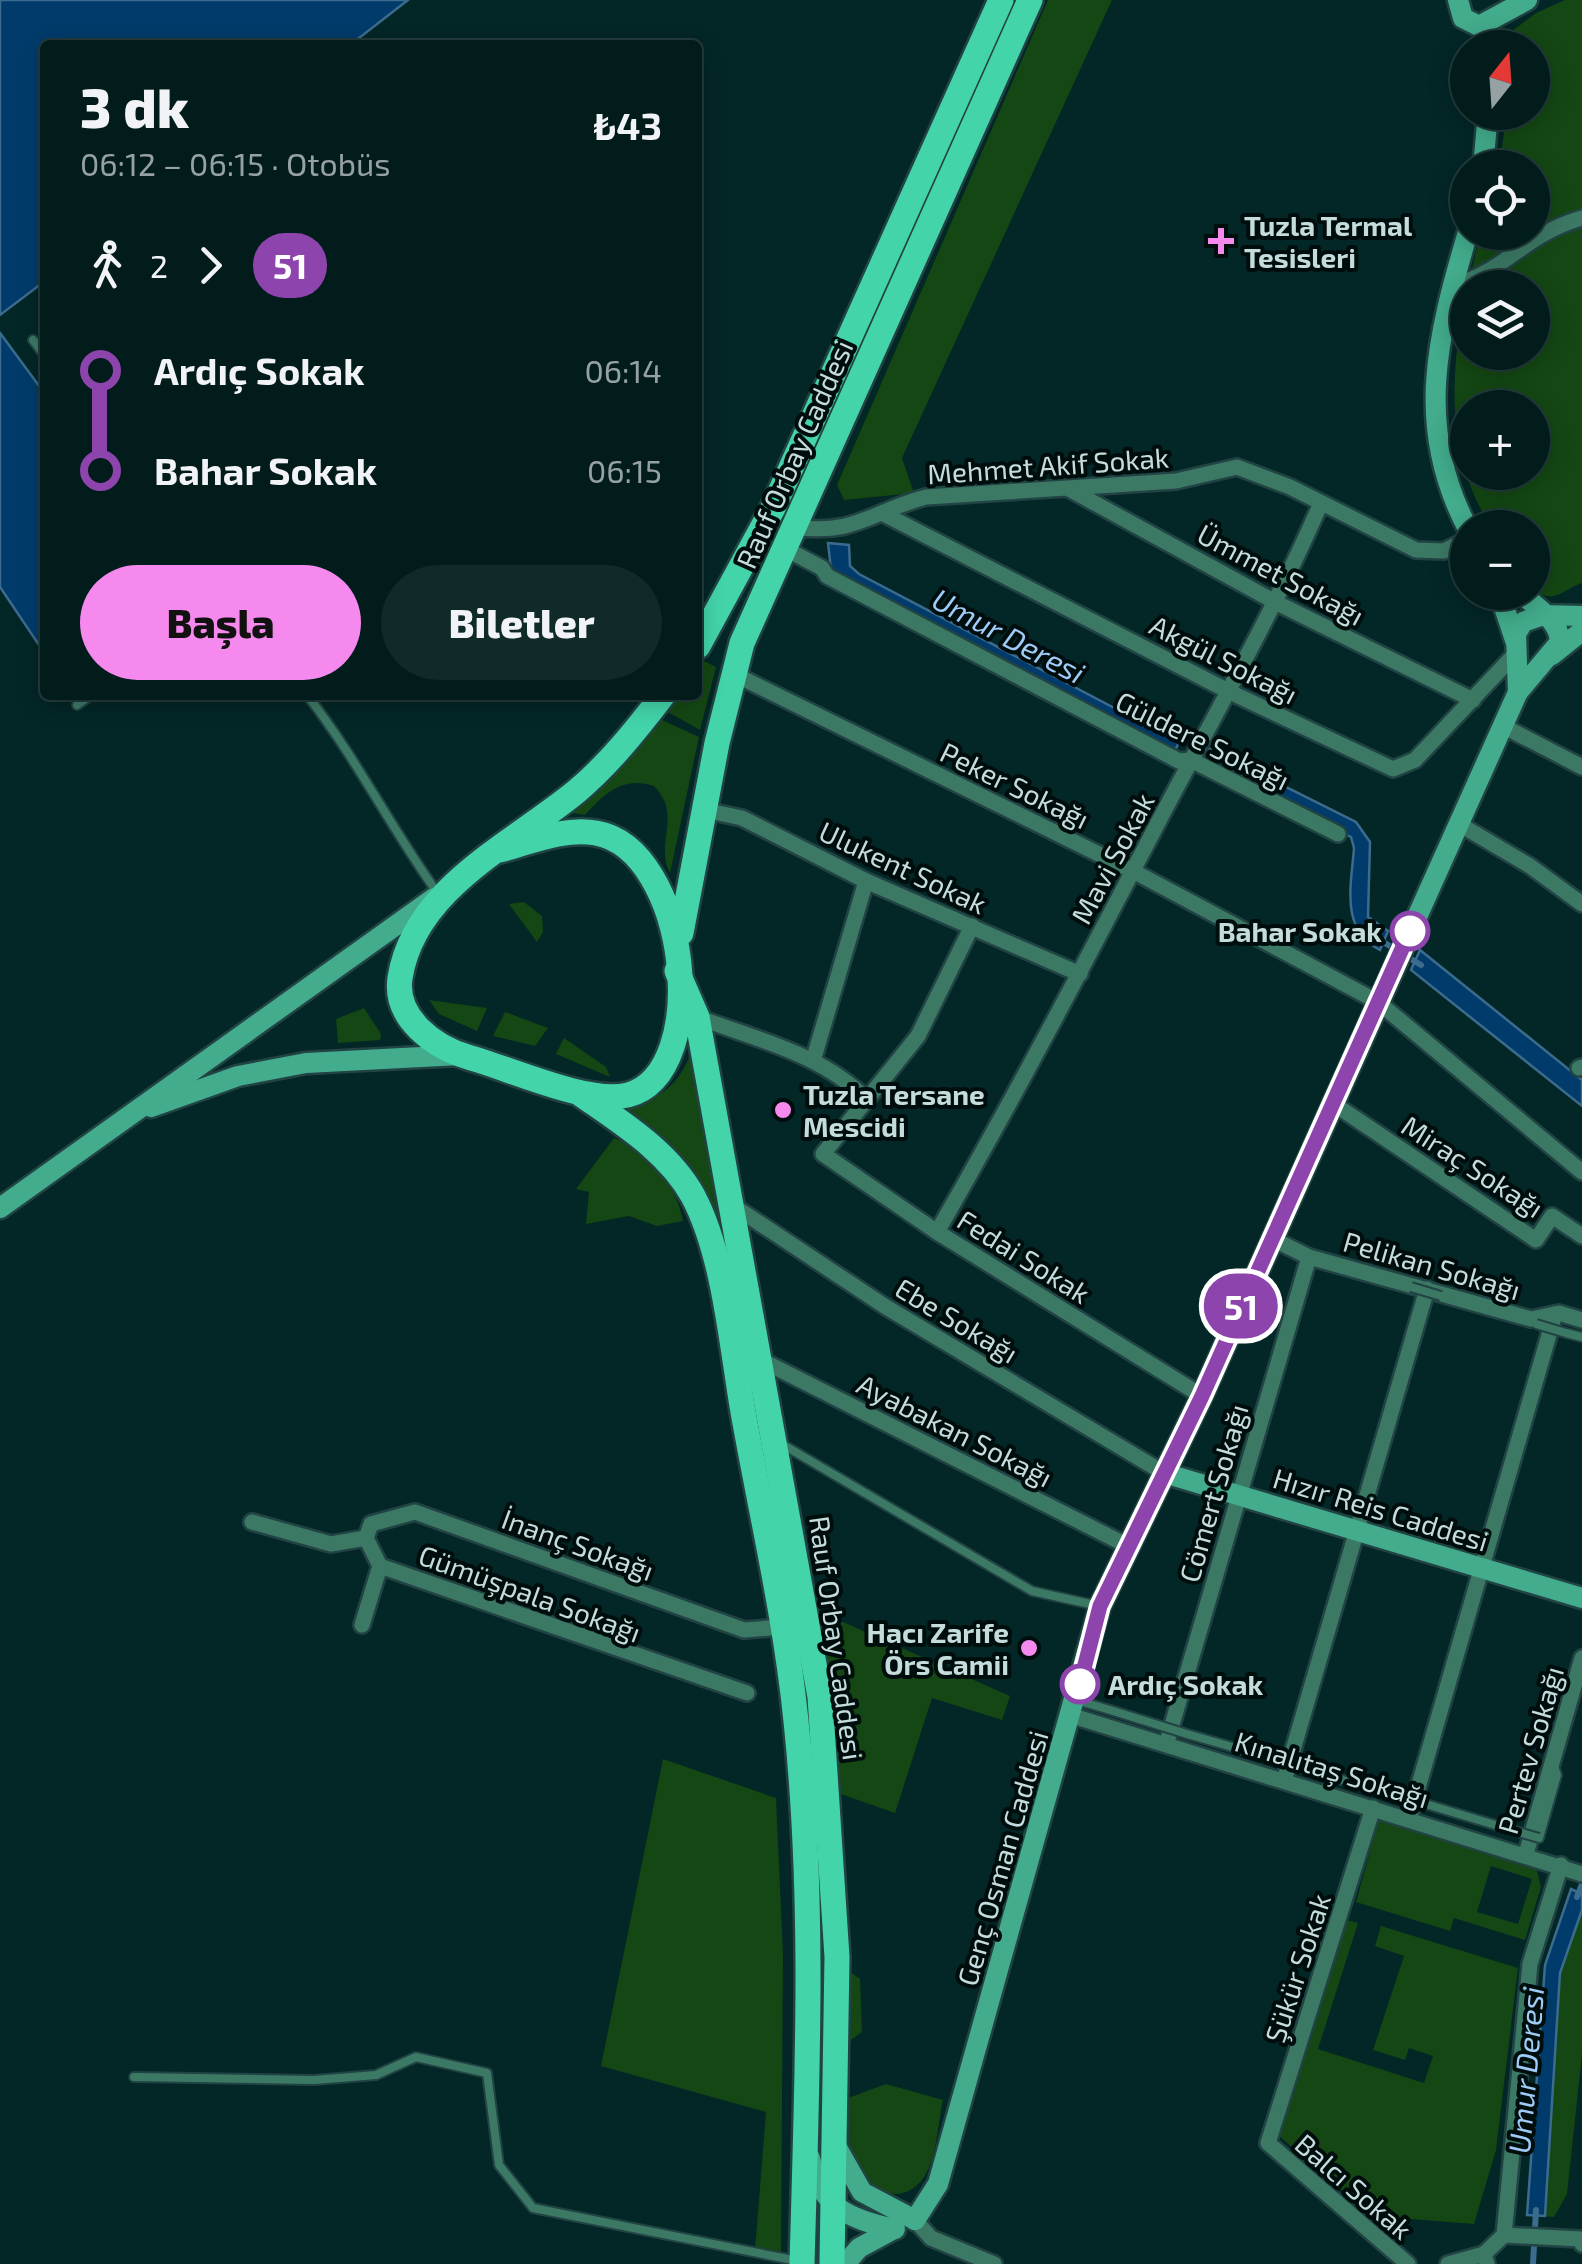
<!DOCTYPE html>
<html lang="tr">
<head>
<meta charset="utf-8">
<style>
  body { margin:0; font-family:"Exo 2",sans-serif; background:#102929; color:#f1f3f6; height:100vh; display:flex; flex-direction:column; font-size:38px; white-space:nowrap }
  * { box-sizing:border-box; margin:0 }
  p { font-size:32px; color:#96a1a3 }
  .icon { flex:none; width:55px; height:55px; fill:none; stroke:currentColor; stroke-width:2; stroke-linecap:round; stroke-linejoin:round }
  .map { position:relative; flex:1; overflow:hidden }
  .details { position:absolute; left:40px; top:40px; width:662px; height:660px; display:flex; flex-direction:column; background:#021c1c; border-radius:10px; box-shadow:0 5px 25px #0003,0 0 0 2px #233a3b }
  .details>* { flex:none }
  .badge { padding:0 20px; border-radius:32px; font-size:35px; line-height:65px }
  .needle { width:65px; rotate:17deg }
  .controls { position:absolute; left:1450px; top:30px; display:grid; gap:20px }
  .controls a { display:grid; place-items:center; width:100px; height:100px; border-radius:50%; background:#021c1c; box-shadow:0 5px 25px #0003,0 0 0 2px #233a3b; font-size:50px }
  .map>.badge { position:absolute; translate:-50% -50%; box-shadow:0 0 0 5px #fff }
  .legs { display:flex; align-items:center; gap:15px; height:110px; padding:0 40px; font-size:32px }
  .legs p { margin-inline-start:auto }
  .head { display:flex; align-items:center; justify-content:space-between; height:170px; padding:0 40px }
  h1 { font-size:55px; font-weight:800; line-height:75px }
  .cta { display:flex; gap:20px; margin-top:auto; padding:20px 40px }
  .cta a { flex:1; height:115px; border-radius:60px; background:#f689ed; color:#111; font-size:40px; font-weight:800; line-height:115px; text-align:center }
  .cta a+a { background:#102929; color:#f1f3f6 }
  ul { padding:0 40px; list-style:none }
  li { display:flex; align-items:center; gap:35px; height:100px; font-size:38px }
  li i { display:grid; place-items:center; width:15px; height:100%; margin:0 12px; background:currentColor }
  li i::after { content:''; width:25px; height:25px; margin:-12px; border:8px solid; border-radius:50%; background:#021c1c }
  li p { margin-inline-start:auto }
  li:first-child i { background:linear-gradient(#0000 50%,currentColor 0) }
  li:last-child i { background:linear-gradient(currentColor 50%,#0000 0) }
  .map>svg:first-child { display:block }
</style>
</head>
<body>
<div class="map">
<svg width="1582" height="2264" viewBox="0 0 1582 2264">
  <rect width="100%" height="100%" fill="#032626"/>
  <g fill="#144713" fill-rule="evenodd">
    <polygon points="1048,0 1112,0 902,458 914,493 844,500 837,485"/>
    <path d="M1565 0H1582V583C1563 589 1553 607 1533 588L1532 528 1491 527C1444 452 1450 372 1467 289L1468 352H1532V288L1468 287 1480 233 1532 232V168L1499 167 1507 113 1532 112V48L1501 47 1504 37 1536 13ZM1468 408H1532V472H1468Z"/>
    <polygon points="704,661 716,667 700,730 668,712 681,695 698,695 698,671"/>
    <path d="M662 720 699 737 670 873C654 844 683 815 654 786 623 776 605 793 585 815L572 813Z"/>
    <polygon points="524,902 542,916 543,932 537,942 509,904"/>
    <polygon points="429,1000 487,1008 477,1031 439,1014"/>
    <polygon points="364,1008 381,1034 380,1040 338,1043 336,1019"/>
    <polygon points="505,1012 548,1028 535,1046 493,1036"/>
    <polygon points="564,1038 606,1067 610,1077 556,1054"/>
    <path d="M690 1055 801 1658 820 1896 716 1209 672 1148 620 1109C656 1100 676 1090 690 1055Z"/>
    <path d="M614 1138C647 1152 677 1184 683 1221L657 1226 629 1216 586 1224 589 1192 576 1189Z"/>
    <polygon points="816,1610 1010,1696 1002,1720 932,1698 895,1813 838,1793"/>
    <polygon points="663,1759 776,1798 783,1954 781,2255 755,2250 766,2112 601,2066"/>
    <path d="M1379 1819 1536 1867 1541 1887 1525 1940 1454 1918 1450 1931 1356 1902ZM1491 1866 1532 1879 1518 1924 1477 1912Z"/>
    <polygon points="1571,1889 1582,1894 1582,2054 1567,2194 1554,2217 1527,2215 1545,1965"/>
    <polygon points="1347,1920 1358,1923 1318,2049 1424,2083 1433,2056 1409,2048 1405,2060 1373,2050 1404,1956 1375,1946 1381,1926 1518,1968 1496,2150 1474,2224 1372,2216 1279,2136"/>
    <polygon points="847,1970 860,1979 862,2032 848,2042"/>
    <path d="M886 2084 943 2100C938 2122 937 2158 924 2177 898 2215 852 2183 847 2145 845 2130 848 2113 848 2098Z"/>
  </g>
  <g fill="#003b6b" stroke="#3b6b8d" stroke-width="2.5">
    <polygon points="0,0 408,0 350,45 45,45 45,281 0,315"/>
    <polygon points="0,333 45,394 45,654 0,587"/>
    <polygon points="828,543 849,545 850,566 859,574 1179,742 1173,755 841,577 831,569"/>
    <path d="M1208 748 1356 822 1370 842 1368 917 1388 931 1380 950C1340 929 1351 887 1354 848L1351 837 1202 762Z"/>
    <polygon points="1420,950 1582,1080 1582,1106 1411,970"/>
    <polygon points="1571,1889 1582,1894 1582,1910 1560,1973 1545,2216 1527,2215 1545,1965"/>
  </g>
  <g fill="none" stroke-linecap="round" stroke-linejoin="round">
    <g stroke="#3b6b8d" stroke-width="6">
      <polyline points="1380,940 1421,965"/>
      <polyline points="1577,1897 1582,1884"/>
      <polyline points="1533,2264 1536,2210"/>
    </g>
    <defs>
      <g id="lane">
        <polyline points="33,340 45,356"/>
        <path d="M307 695C357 759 392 830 439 895"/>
        <polyline points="77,705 91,695"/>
        <polyline points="1566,1333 1582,1337"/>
        <polyline points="780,1443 1032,1591 1099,1606"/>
        <polyline points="1076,1700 1110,1710"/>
        <polyline points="1187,1734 1274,1759"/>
        <polyline points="1304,1769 1399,1796"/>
        <polyline points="1429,1805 1512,1830"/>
        <polyline points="1539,1838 1557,1775 1554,1766"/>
        <polyline points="134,2077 314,2080 376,2075 416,2057 487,2073 499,2165 533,2208 798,2261"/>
      </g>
      <g id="street">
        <path d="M1465 282C1511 264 1529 233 1582 218"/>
        <polyline points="1069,489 1277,603 1473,700"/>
        <polyline points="882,513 1232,693 1393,769 1415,760 1516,653"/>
        <path d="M794 527C855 536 872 511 926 497L1176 481 1237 467 1290 487 1416 550 1444 551 1468 539"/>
        <polyline points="784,548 822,568 827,576 1179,761 1191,760 1338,834"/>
        <polyline points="734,674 1133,871 1378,1002 1582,1172"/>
        <polyline points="1503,726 1582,767"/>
        <polyline points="704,810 742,818 866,881 1080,974"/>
        <polyline points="1459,824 1530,866 1582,904"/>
        <polyline points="972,926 918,1036 823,1154 937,1232 1202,1396"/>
        <path d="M697 1017C755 1039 823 1054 867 1100"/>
        <polyline points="813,1061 866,881"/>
        <polyline points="1579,1068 1582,1067"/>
        <polyline points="1331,1102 1536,1240 1552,1216 1582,1236"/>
        <polyline points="732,1205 886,1307 1164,1473"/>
        <path d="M937 1232C1016 1095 1089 955 1162 815 1217 711 1274 611 1321 503"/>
        <polyline points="1271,1238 1309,1257 1531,1319 1559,1313 1582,1320"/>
        <polyline points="759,1359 1128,1546"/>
        <polyline points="252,1522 331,1544 366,1538 380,1566 747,1693"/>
        <polyline points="366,1538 371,1524 415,1512 744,1630 783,1627"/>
        <polyline points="362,1625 380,1566"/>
        <polyline points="1073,1716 1582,1874"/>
        <polyline points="1167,1742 1309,1257"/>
        <polyline points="1284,1781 1427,1289"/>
        <polyline points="1373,1808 1268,2143 1408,2264"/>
        <polyline points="1409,1819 1555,1314"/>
        <polyline points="1526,1854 1582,1658"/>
        <polyline points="915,2220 931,2238 994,2264"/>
        <polyline points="1504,2235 1580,2239 1582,2244"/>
        <polyline points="1448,2264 1484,2254"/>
        <polyline points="1487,2264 1484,2254 1504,2235 1530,1964 1561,1865"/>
      </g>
      <g id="secondary">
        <polyline points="1458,0 1463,18 1479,26 1527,0"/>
        <polyline points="1483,168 1488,112"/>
        <path d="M1468 529C1414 427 1437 337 1468 232"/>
        <polyline points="1499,592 1515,640"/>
        <path d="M1520 592C1536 608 1559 619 1560 642L1518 692 1516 634 1523 622 1543 615 1582 616"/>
        <polyline points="1552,655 1582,631"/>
        <polyline points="151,1107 238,1076 306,1063 460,1055"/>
        <polyline points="0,1208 434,898"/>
        <polyline points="1164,1473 1582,1598"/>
        <polyline points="836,2146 862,2192 915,2220"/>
        <path d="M810 2158C821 2208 849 2219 895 2229"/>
        <polyline points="915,2220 938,2184 1100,1606 1202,1396 1518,692"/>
        <polyline points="845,2264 859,2248 894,2229"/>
      </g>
      <g id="primary">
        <polyline points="698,646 773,508 1001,0"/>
        <path d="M500 850C530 842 565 827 596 833 689 849 713 1073 628 1095 588 1105 511 1069 468 1057 434 1047 394 1018 400 978 414 888 513 844 577 791 609 764 637 729 663 695"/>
        <polyline points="681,933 717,743 742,643 1030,0"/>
        <polyline points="677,971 697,1017 820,1697 837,1957 832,2264"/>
        <path d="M582 1095C622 1123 669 1152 693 1196 726 1258 732 1354 745 1423 763 1522 786 1621 796 1721 815 1902 807 2082 802 2264"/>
      </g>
    </defs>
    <use href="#lane" stroke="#224343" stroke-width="12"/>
    <use href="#street" stroke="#224343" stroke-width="20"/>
    <use href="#secondary" stroke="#224343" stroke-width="25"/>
    <use href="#primary" stroke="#224343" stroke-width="30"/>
    <use href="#lane" stroke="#3c7965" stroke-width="8"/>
    <use href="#street" stroke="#3c7965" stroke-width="15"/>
    <use href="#secondary" stroke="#42ac8c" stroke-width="20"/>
    <use href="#primary" stroke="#43d4aa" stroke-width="25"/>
    <defs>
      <g id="lane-bridge">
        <polyline points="1411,1287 1441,1296"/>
        <polyline points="1536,1324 1566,1333"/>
        <polyline points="1110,1710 1187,1734"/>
        <polyline points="1274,1759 1304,1769"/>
        <polyline points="1399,1796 1429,1805"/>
        <polyline points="1512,1830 1539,1838"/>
      </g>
    </defs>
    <use href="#lane-bridge" stroke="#224343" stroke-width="12" stroke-linecap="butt"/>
    <use href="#lane-bridge" stroke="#3c7965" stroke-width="8"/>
  </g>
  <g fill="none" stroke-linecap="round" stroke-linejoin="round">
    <defs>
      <polyline id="line-1" points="1080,1684 1100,1606 1202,1396 1410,931"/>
    </defs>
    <use href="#line-1" stroke="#fff" stroke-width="22"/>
    <use href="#line-1" stroke="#8e44ad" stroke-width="15"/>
  </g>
  <g fill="#f689ed" stroke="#000d0d" stroke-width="4">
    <path d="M1216 226h10v10h10v10h-10v10h-10v-10h-10v-10h10z"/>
    <circle cx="783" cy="1110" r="10"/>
    <circle cx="1029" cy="1648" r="10"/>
  </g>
  <g fill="#fff" stroke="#8e44ad" stroke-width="5">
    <circle cx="1410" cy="931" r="18"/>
    <circle cx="1080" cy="1684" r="18"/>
  </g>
  <g text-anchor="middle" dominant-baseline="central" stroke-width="8" stroke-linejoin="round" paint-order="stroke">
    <g font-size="28" font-weight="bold" fill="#c5dcdc" stroke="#000d0d" text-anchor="start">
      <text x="1244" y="225">Tuzla Termal<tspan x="1244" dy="32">Tesisleri</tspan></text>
      <text x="803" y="1094">Tuzla Tersane<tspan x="803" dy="32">Mescidi</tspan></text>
      <text x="1009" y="1632" text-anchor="end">Hacı Zarife<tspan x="1009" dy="32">Örs Camii</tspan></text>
    </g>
    <g font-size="28" fill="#c5dcdc" stroke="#000d0d">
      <text transform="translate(794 454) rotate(-66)">Rauf Orbay Caddesi</text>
      <text transform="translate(1048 465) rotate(-4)">Mehmet Akif Sokak</text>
      <text transform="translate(1281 574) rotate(28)">Ümmet Sokağı</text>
      <text transform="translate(1224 659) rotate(27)">Akgül Sokağı</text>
      <text transform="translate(1203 740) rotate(26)">Güldere Sokağı</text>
      <text transform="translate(1015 785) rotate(26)">Peker Sokağı</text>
      <text transform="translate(1112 858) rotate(-62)">Mavi Sokak</text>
      <text transform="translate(903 867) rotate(25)">Ulukent Sokak</text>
      <text transform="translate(1473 1166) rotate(33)">Miraç Sokağı</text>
      <text transform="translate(1024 1256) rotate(32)">Fedai Sokak</text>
      <text transform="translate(1432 1265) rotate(16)">Pelikan Sokağı</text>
      <text transform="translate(957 1320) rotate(31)">Ebe Sokağı</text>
      <text transform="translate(955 1430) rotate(27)">Ayabakan Sokağı</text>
      <text transform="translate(1213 1493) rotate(-74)">Cömert Sokağı</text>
      <text transform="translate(1381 1509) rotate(17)">Hızır Reis Caddesi</text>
      <text transform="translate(578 1544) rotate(20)">İnanç Sokağı</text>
      <text transform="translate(530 1593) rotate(20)">Gümüşpala Sokağı</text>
      <text transform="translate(837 1638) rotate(82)">Rauf Orbay Caddesi</text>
      <text transform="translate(1530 1750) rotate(-74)">Pertev Sokağı</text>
      <text transform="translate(1332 1769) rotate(17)">Kınalıtaş Sokağı</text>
      <text transform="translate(1002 1858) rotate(-74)">Genç Osman Caddesi</text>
      <text transform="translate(1297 1968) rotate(-72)">Şükür Sokak</text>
      <text transform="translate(1354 2186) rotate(41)">Balcı Sokak</text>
    </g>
    <g font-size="28" font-weight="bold" fill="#c5dcdc" stroke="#000d0d" text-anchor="end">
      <text x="1382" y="931">Bahar Sokak</text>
      <text x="1108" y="1684" text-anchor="start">Ardıç Sokak</text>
    </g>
    <g font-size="30" font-style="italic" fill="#9fcbf7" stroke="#000d0d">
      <text transform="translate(1009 635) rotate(28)">Umur Deresi</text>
      <text transform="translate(1525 2070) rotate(-85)">Umur Deresi</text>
    </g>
  </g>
</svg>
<div class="controls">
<a><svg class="needle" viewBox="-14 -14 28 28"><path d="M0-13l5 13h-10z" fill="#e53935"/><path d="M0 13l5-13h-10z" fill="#96a1a3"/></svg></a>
<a><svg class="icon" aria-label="locate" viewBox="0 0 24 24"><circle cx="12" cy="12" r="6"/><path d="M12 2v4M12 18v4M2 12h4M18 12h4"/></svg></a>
<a><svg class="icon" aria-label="layers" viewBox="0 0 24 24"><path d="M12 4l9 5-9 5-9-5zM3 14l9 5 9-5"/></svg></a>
<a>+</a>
<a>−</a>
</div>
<b class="badge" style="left:1241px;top:1306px;background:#8e44ad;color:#fff">51</b>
<section class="details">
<div class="head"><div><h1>3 dk</h1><p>06:12 – 06:15 · Otobüs</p></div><b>₺43</b></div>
<div class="legs"><svg class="icon" aria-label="walk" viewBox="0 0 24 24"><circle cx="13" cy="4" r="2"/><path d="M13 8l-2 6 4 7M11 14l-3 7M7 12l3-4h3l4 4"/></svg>2<svg class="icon" aria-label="forward" viewBox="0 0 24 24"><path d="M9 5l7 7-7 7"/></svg><b class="badge" style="background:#8e44ad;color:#fff">51</b></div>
<ul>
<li><i style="color:#8e44ad"></i><b>Ardıç Sokak</b><p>06:14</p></li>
<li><i style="color:#8e44ad"></i><b>Bahar Sokak</b><p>06:15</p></li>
</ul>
<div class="cta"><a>Başla</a><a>Biletler</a></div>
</section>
</div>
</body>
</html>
